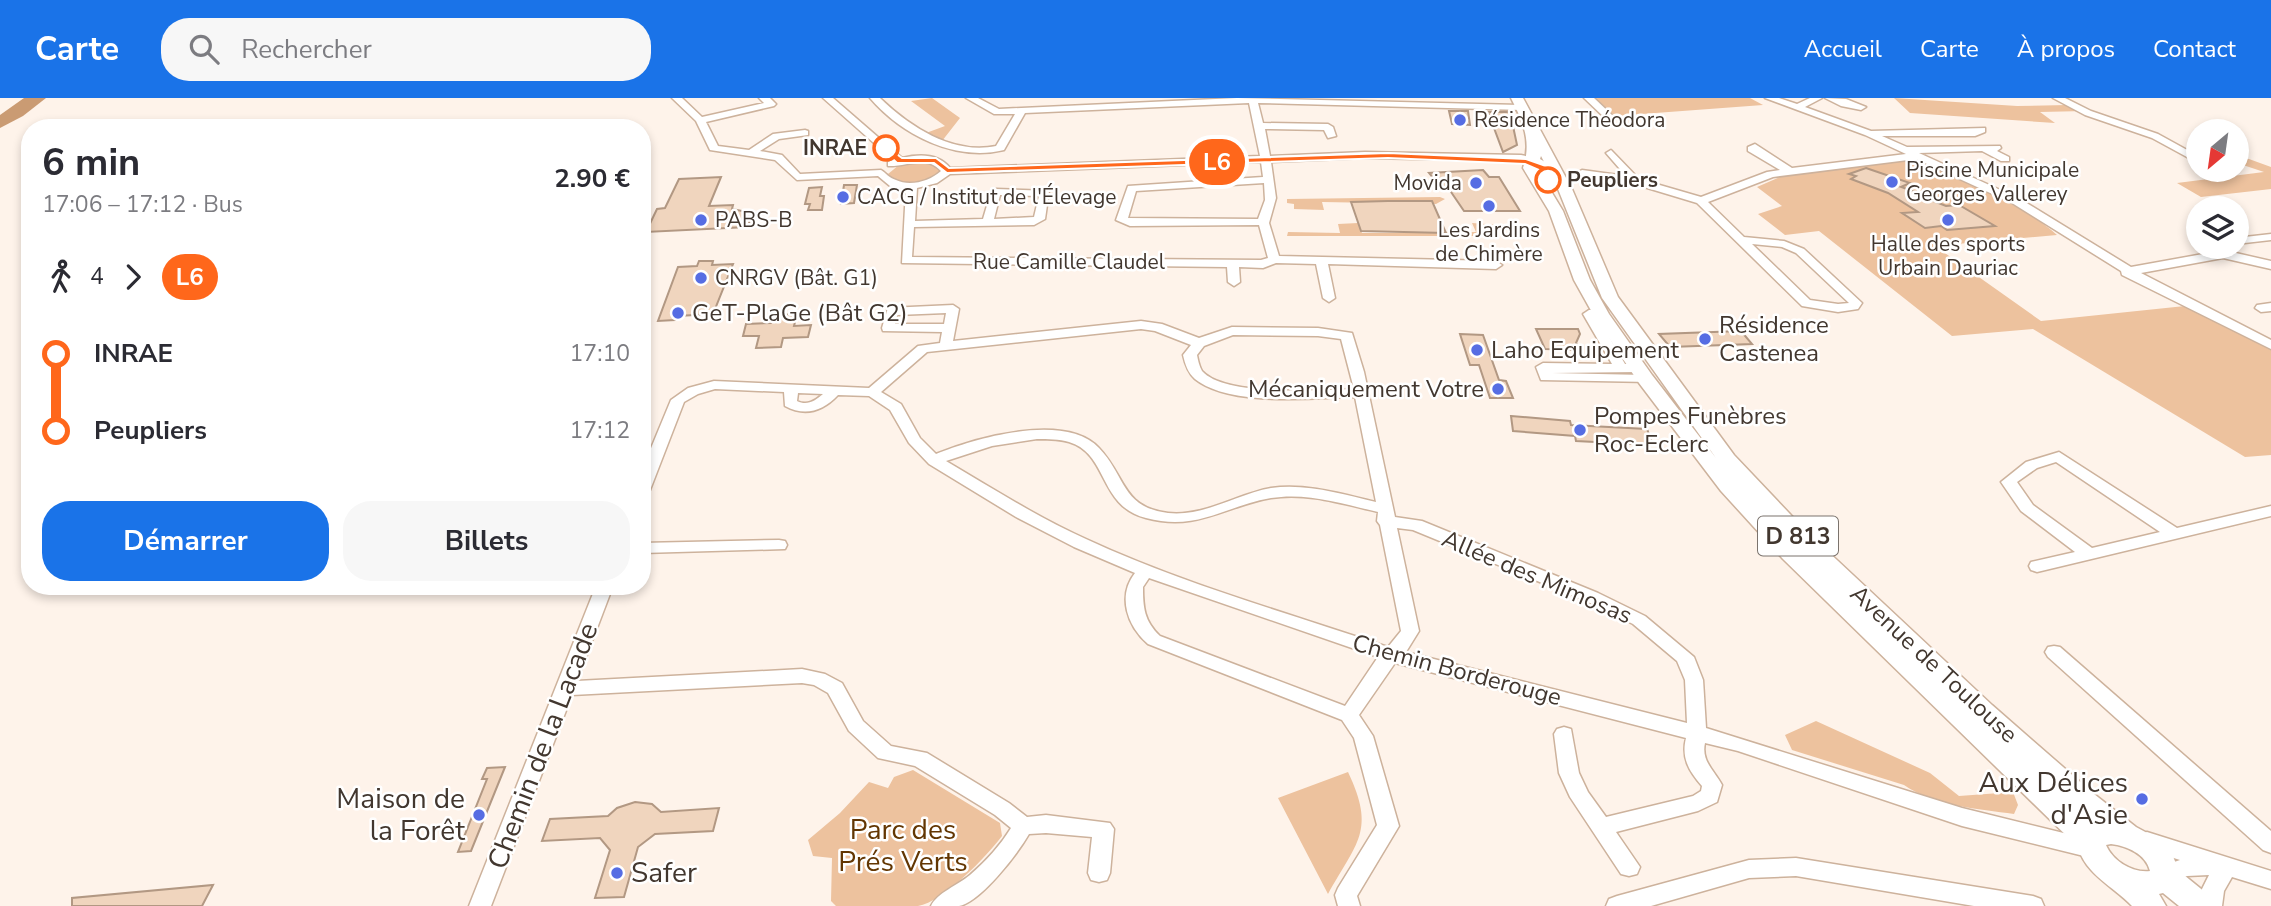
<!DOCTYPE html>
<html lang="fr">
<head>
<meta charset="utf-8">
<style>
  body { margin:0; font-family:"Nunito Sans",sans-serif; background:#f7f7f7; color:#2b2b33; height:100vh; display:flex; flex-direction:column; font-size:26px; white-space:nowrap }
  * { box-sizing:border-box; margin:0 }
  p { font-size:23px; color:#7c7c81 }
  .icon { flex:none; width:38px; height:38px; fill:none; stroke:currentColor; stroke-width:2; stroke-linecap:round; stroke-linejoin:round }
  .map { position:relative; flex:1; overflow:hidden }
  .details { position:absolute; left:21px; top:21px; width:630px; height:476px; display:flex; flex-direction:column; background:#fff; border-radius:28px; box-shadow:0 4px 10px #0003 }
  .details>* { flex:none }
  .badge { padding:0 14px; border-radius:23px; font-size:24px; line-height:46px }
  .needle { width:46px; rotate:209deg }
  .buttons { position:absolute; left:2186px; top:21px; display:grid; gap:14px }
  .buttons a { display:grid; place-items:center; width:63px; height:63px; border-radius:50%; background:#fff; box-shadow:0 4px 10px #0003; font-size:35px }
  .map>.badge { position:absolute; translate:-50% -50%; box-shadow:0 0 0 4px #fff }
  .legs { display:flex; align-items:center; gap:10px; height:77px; padding:0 21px; font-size:23px }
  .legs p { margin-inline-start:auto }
  .summary { display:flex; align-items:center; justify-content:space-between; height:119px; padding:0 21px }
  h1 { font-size:38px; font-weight:700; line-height:52px }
  .action { display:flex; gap:14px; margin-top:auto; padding:14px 21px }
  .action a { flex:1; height:80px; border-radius:28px; background:#1a73e8; color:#fff; font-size:28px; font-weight:700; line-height:80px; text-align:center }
  .action a+a { background:#f7f7f7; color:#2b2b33 }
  ul { padding:0 21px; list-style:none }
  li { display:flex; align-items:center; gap:24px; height:77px; font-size:26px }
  li i { display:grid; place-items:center; width:10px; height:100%; margin:0 9px; background:currentColor }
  li i::after { content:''; width:18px; height:18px; margin:-9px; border:5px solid; border-radius:50%; background:#fff }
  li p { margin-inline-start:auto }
  li:first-child i { background:linear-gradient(#0000 50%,currentColor 0) }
  li:last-child i { background:linear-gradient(currentColor 50%,#0000 0) }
  header { display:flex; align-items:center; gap:42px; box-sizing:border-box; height:98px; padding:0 35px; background:#1a73e8; color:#fff }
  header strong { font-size:33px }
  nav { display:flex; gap:38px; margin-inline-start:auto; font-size:24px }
  .search { width:490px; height:63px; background:#f7f7f7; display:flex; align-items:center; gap:18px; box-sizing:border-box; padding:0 24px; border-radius:28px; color:#7c7c81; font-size:26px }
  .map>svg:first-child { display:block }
</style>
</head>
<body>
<header>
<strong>Carte</strong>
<div class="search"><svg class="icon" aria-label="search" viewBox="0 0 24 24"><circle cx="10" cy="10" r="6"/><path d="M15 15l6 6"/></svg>Rechercher</div>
<nav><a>Accueil</a><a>Carte</a><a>À propos</a><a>Contact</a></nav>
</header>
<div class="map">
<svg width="2271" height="808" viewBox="0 0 2271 808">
  <rect width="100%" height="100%" fill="#fef3ea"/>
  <g fill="#edc29e">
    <polygon points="932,0 960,20 942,43 926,35 945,28 911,3"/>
    <polygon points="1595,0 1750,0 1763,7 1615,18"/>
    <polygon points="1894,0 2017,8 2067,7 2085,13 2040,14 2055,25 1910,15"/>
    <polygon points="2237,60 2249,61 2271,69 2271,91 2201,99 2177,85 2264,74 2237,65"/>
    <path d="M1906 63C1941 66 2031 112 2057 137L1935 148 2041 223 2185 208 2271 252V357L2245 359 2033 231 1952 238 1819 133 1785 137 1758 116 1782 108 1757 89 1782 78Z"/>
    <path d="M924 64 941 70V74C929 86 901 91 888 76L899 67Z"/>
    <polygon points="1440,99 1445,101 1436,106 1322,104 1324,112 1294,111 1294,106 1287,105 1287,101"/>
    <polygon points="1358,125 1362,135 1404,135 1401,125 1421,125 1426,135 1476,134 1472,125 1514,128 1481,128 1485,138 1287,138 1288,134 1340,135 1338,126"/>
    <path d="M1816 623 1930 675 1959 698 2013 694 2018 707 2014 716C1979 711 1934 708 1904 687L1792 652 1785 637Z"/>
    <path d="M913 672 1000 725 1002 738C987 758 943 804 918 808 893 808 862 808 836 808L831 803 832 760 813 758 808 742 840 715 869 684 888 690 894 679Z"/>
    <path d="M1348 674C1376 733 1357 744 1328 796L1278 700Z"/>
  </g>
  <polygon fill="#ca9b73" points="24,0 46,0 23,18 0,30 0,17"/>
  <g fill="#f0d5be" stroke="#b29883" stroke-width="2">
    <polygon points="1449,13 1468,13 1470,27 1452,26"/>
    <polygon points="1488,14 1510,14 1517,47 1503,54"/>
    <polygon points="1866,70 1910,85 1901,89 1921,96 1918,97 1946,108 1959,107 1995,128 1947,132 1941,128 1925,130 1902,115 1918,114 1888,95 1851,81 1856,78 1849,76"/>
    <polygon points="1483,72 1489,79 1499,79 1520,113 1464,113 1449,91 1443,92 1429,75"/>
    <polygon points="721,79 709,108 733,107 732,111 752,115 748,129 646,134 657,111 665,110 679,81"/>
    <polygon points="844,87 857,87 854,105 841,106"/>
    <polygon points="822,89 820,98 824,98 822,112 808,112 810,106 805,106 809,90"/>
    <polygon points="1388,103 1432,103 1446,135 1361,133 1351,104"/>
    <polygon points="699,163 713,163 712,167 733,166 713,216 677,218 675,222 658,223 678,169 697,168"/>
    <polygon points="797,216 794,228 811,227 808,239 783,240 781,249 756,250 759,238 743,238 746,226 771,225 773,217"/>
    <polygon points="1536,231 1578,231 1580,236 1576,245 1579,252 1545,251"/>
    <polygon points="1741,233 1752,246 1670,249 1659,236"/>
    <polygon points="1460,236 1483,237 1499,282 1506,283 1513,300 1490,300 1479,267 1470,267"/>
    <polygon points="1511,318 1570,323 1571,327 1647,331 1653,347 1576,343 1575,338 1513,333"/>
    <polygon points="505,669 471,753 458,754 487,681 482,681 487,670"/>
    <polygon points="635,704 652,706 661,714 719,710 713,733 655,736 638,749 624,799 595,800 610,752 600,740 542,743 550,721 608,718 617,710"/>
    <polygon points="213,787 202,808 72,808 72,800"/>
  </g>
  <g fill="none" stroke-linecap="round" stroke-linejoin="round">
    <defs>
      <g id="minor">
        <path d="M672 0H682L702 19 764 5 759 0H770L776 6 774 8 706 24 718 48 749 52 773 36 805 32 808 33V37L779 41 760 53 782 57 800 76 881 72C886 75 889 80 896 82 910 89 930 83 941 73 925 56 907 69 888 68V64L893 62 823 0H833L902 60C919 56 938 55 950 70L1260 58 1249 5 1025 15 1004 52C955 64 902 37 870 0H880C910 29 953 57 996 48L1015 16H994L966 0H978L999 11 1237 0 1520 7 1523 8V12L1258 5 1263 25 1328 26 1333 29 1336 38 1328 40 1324 32 1265 31 1270 58 1365 54 1521 57 1540 61 1559 72 1554 75 1521 63 1365 60 1271 64 1276 100 1269 125 1279 158 1496 163 1502 167 1496 171 1328 166 1335 200 1329 204 1323 200 1316 166 1276 165 1263 170 1239 169 1240 184 1234 188 1228 184 1227 169 902 165 906 91 890 88 878 78 797 82 775 62 710 52 696 23ZM1261 64 1263 79 1128 88 1116 122 1130 128 1259 127 1268 160 1261 162 912 159 914 129 1034 127 1045 121 1049 93 996 91 991 94 983 121 915 123 917 90 937 85 950 76ZM1264 85 1265 102 1258 121 1128 120 1136 93ZM1000 97 1039 98 1034 119 994 121Z"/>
        <polygon points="1584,0 1594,0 1613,18 1605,20"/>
        <path d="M1765 0H1779L1797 6 1810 0H1822L1805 9 1871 33 1985 30V34L1975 38H1882L1907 49 2000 48 2001 50 1997 53 2009 59V63H2001L1982 53 1919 55 2020 101 2131 169 2214 154 2210 149H2222L2227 153 2271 163V171L2223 160 2141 175 2271 242V251L2122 177 2121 173 2012 105 1916 61 1773 79 1708 104 1744 139 1784 143 1804 151 1862 205 1858 211 1838 214 1802 208 1697 105 1634 86 1582 78 1577 75 1582 72 1626 78 1606 55 1611 52 1639 81 1701 99 1767 74 1780 72 1748 53V49L1755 46 1792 70 1906 56 1865 37ZM1752 146 1782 149 1796 155 1849 205 1838 206 1810 202Z"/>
        <polygon points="1825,0 1846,1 1866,9 1861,12 1841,8"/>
        <polygon points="2053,0 2065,0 2091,13 2158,36 2198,58 2198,65 2152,40 2085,17"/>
        <polygon points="2271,136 2271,142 2236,146 2236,140"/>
        <polygon points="2271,205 2271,213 2261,214 2255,210 2257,207"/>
        <path d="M953 207 959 211 953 243 1141 223 1162 226 1199 240 1232 229 1318 230 1352 235 1364 274 1395 419 1422 423 1598 495 1645 518 1694 559 1703 582 1706 630 1962 710 2092 742 2100 745 2103 751 2100 757 2092 760 1962 728 1738 653 1705 645C1701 663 1714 672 1722 687L1717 704 1698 713 1616 734 1640 769 1637 776 1629 778 1621 776 1570 699 1559 675 1554 636 1557 631 1564 629 1571 631 1579 675 1588 694 1606 719 1693 698 1701 693 1702 688C1689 673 1681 660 1686 640L1395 565 1359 617 1373 638 1399 728 1357 798 1360 808H1338L1335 797 1338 790 1377 727 1354 640 1342 622 1148 546C1127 528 1117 498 1135 475L1074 449 1016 419 929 366 909 345 890 312 869 298 838 297C823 313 805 319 785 308L784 294 715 291 698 296 684 304 650 392 642 397V372L671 302 688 290 714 283 869 290 918 248 940 245 942 234 883 233 882 230 888 210ZM946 215 944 226H895L897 217ZM1141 231 1155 233 1191 247 1183 257C1185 266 1188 275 1195 281 1230 309 1312 300 1355 299L1376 404C1342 396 1306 385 1271 390 1237 396 1204 419 1168 415 1121 409 1126 378 1099 350 1065 314 975 340 936 356L920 340 901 306 881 294 927 254ZM1233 237 1318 238 1341 241 1354 291C1320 292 1225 299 1202 273 1199 268 1198 262 1197 257L1204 248ZM798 295 823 296C815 303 807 308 797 303ZM1037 341C1048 341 1059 341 1069 344 1109 356 1098 408 1146 420 1197 434 1225 408 1271 400 1307 394 1343 406 1378 414L1377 423 1380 427 1401 533 1388 549C1288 515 1183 486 1086 441 1037 419 992 390 946 363L992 348ZM1397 430 1413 432 1586 503 1633 526 1677 563 1685 582 1687 625 1406 554 1419 533ZM1149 480 1378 559 1345 608 1160 538C1144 523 1143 509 1143 489Z"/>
        <polygon points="1589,212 1601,212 1607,216 1598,220 1625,266 1638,266 1645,270 1638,274 1552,275 1645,277 1652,281 1650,284 1541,282 1536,269 1543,265 1612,266 1583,216"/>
        <path d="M2059 354 2177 430 2271 408V418L2037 474 2031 472 2029 468 2031 464 2075 454 2021 413 2001 384 2026 364ZM2056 364 2160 434 2092 450 2033 407 2017 384 2037 370Z"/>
        <polygon points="779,442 785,443 787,447 785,451 642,455 642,445"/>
        <path d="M596 488H613L577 583 802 571 825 576 842 585 863 623 891 648 927 655 1009 705 1027 719 1046 717 1110 725 1114 731 1110 775 1107 782 1099 784 1091 782 1088 775 1092 739 1046 735 1029 736C1018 755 981 804 959 808 950 808 940 808 931 808 937 795 958 787 970 777 986 763 1000 748 1011 730L995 717 915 668 878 660 849 633 828 595 814 587 802 585 572 597 491 808H469Z"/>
        <polygon points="2054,548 2060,549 2271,733 2271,755 2263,752 2048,559 2045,554 2048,549"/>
        <polygon points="2147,734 2271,773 2271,791 2232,779 2224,793 2222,808 2200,808 2202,791 2209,777 2187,778 2165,786 2157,784 2154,777 2157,770 2180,762 2139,749 2136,743 2139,737"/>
        <polygon points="1796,760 2033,798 2041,801 2044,808 1974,808 1796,778 1749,780 1651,808 1606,808 1609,801 1617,798 1749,762"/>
      </g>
      <path id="major" d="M1511 0H1523L1572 91 1618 199 1734 357 1807 434 1992 607 2094 696 2136 729 2162 743 2170 751 2179 773 2211 799 2215 808H2179L2163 795 2159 796 2166 808H2132C2113 788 2086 777 2078 749L1783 461 1721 393 1639 285 1593 216 1574 182 1549 113 1523 70C1532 43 1523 24 1511 0ZM1541 58 1558 91 1602 200 1716 360 1652 277 1609 216 1590 182 1563 113 1537 70ZM2111 746C2127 748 2146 756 2150 773 2132 775 2113 763 2106 747Z"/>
    </defs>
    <use href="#minor" stroke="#cdb29c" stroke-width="3"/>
    <use href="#major" stroke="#cdb29c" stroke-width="3"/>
    <use href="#minor" fill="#fff" fill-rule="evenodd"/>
    <use href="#major" fill="#fff" fill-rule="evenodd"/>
  </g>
  <polygon fill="#ff671b" stroke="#fff" stroke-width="2" points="886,48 902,60 936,60 949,70 1388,55 1526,61 1546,68 1553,82 1545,84 1539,72 1525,66 1388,60 947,75 934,65 897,65 881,50"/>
  <g fill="#566de3" stroke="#fff" stroke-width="2.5">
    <circle cx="1460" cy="22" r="7"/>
    <circle cx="1892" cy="84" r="7"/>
    <circle cx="1476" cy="85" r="7"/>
    <circle cx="843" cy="99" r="7"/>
    <circle cx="1489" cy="108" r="7"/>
    <circle cx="701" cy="122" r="7"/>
    <circle cx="1948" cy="122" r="7"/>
    <circle cx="701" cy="180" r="7"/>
    <circle cx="678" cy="215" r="7"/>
    <circle cx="1705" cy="241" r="7"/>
    <circle cx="1477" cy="252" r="7"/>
    <circle cx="1498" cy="291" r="7"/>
    <circle cx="1580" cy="332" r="7"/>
    <circle cx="2142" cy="701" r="7"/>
    <circle cx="479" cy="717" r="7"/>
    <circle cx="617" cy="775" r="7"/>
  </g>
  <g fill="#fff" stroke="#ff671b" stroke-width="3.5">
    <circle cx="886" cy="50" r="12"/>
    <circle cx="1548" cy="82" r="12"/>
  </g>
  <g text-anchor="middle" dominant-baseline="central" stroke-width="5" stroke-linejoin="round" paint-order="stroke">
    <g font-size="21" fill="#42372f" stroke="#fff" text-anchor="start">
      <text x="1474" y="22">Résidence Théodora</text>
      <text x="1906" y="72">Piscine Municipale<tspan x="1906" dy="24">Georges Vallerey</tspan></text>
      <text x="1462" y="85" text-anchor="end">Movida</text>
      <text x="857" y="99">CACG / Institut de l'Élevage</text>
      <text x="715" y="122">PABS-B</text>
      <text x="1489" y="132" text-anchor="middle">Les Jardins<tspan x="1489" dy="24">de Chimère</tspan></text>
      <text x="1948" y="146" text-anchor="middle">Halle des sports<tspan x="1948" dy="24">Urbain Dauriac</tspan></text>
      <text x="715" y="180">CNRGV (Bât. G1)</text>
    </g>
    <g font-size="21" font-weight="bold" fill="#42372f" stroke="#fff" text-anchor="end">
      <text x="867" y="50">INRAE</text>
      <text x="1567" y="82" text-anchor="start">Peupliers</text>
    </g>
    <g font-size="21" fill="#42372f" stroke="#fff">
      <text x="1069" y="164">Rue Camille Claudel</text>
    </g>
    <rect fill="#fff" stroke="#7b736d" stroke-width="2" x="1758" y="418.5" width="80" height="39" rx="5"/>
    <g font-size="23" font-weight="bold" fill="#42372f">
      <text x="1798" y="438">D 813</text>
    </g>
    <g font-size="24" fill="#42372f" stroke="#fff" text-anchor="start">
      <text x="692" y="215">GeT-PlaGe (Bât G2)</text>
      <text x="1719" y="227">Résidence<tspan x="1719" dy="28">Castenea</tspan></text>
      <text x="1491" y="252">Laho Equipement</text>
      <text x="1484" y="291" text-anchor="end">Mécaniquement Votre</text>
      <text x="1594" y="318">Pompes Funèbres<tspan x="1594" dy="28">Roc-Eclerc</tspan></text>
    </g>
    <g font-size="24" fill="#42372f" stroke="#fff">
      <text transform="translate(1537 479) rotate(23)">Allée des Mimosas</text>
      <text transform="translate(1934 566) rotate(43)">Avenue de Toulouse</text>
      <text transform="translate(1457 572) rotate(15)">Chemin Borderouge</text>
    </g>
    <g font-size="28" fill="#42372f" stroke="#fff">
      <text transform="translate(543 648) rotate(-69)">Chemin de la Lacade</text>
    </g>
    <g font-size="28" fill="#42372f" stroke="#fff" text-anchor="end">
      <text x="2128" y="685">Aux Délices<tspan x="2128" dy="32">d'Asie</tspan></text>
      <text x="465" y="701">Maison de<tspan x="465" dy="32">la Forêt</tspan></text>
      <text x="631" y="775" text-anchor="start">Safer</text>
    </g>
    <g font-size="28" fill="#633602" stroke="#fff">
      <text x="903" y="732">Parc des<tspan x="903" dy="32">Prés Verts</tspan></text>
    </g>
  </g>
</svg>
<div class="buttons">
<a><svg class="needle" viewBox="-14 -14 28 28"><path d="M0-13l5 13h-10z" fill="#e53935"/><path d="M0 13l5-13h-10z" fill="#7c7c81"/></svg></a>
<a><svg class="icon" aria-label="layers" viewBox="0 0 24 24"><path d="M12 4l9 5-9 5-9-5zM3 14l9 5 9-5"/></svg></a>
</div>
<b class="badge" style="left:1217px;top:64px;background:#ff671b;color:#fff">L6</b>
<section class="details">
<div class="summary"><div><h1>6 min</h1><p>17:06 – 17:12 · Bus</p></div><b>2.90 €</b></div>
<div class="legs"><svg class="icon" aria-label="walk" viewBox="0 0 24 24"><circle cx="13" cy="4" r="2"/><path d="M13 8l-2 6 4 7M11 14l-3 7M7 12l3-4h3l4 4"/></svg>4<svg class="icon" aria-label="forward" viewBox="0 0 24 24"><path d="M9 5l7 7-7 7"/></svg><b class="badge" style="background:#ff671b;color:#fff">L6</b></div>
<ul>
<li><i style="color:#ff671b"></i><b>INRAE</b><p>17:10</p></li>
<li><i style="color:#ff671b"></i><b>Peupliers</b><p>17:12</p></li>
</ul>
<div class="action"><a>Démarrer</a><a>Billets</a></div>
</section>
</div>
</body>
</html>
